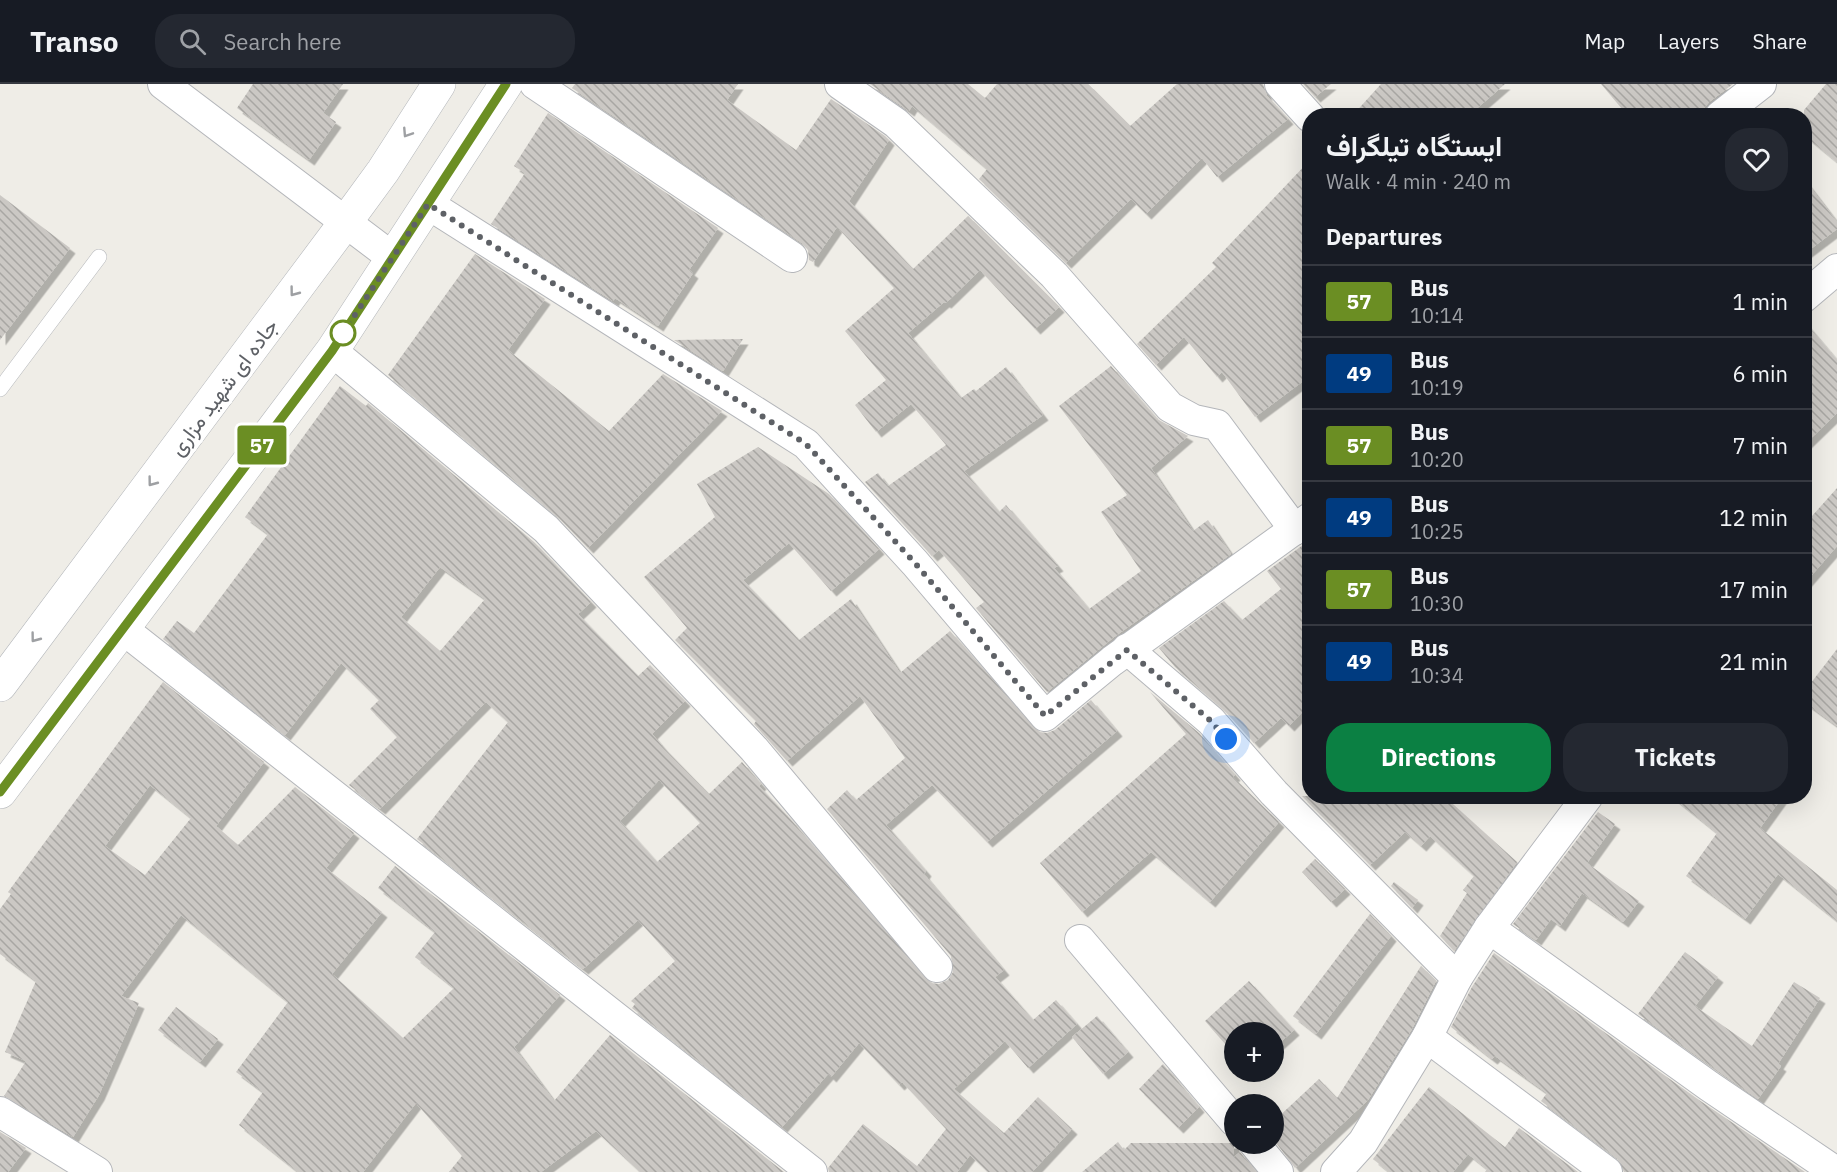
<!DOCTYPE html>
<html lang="en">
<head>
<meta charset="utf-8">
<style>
  body { margin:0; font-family:"IBM Plex Sans",Vazirmatn,sans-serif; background:#242831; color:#f1f3f6; height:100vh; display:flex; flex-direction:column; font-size:22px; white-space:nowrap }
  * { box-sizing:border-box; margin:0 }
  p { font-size:20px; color:#9ea1a6 }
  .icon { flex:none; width:33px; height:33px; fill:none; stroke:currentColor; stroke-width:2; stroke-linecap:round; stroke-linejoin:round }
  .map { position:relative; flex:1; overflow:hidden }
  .panel { position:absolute; left:1302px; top:24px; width:510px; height:696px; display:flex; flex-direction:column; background:#171b24; border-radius:24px; box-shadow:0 6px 24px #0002 }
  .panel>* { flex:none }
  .badge { padding:0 12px; border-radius:4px; font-size:21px; line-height:39px }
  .buttons { position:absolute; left:1224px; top:938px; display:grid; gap:12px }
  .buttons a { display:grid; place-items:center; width:60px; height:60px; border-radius:50%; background:#171b24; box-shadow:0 6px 24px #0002; font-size:30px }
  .you { position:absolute; width:30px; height:30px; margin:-15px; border:4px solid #fff; border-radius:50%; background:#1a73e8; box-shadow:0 0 0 9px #1a73e833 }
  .map>.badge { position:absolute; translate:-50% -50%; box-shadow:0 0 0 3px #fff }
  h2 { padding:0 24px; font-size:22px; line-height:54px }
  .round { display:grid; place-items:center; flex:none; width:63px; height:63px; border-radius:24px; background:#242831 }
  .headline { display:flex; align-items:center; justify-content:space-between; height:102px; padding:0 24px }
  h1 { font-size:28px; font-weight:700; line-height:45px }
  .action { display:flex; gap:12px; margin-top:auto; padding:12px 24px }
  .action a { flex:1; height:69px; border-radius:24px; background:#0b8043; color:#fff; font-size:24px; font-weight:700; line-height:69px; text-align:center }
  .action a+a { background:#242831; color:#f1f3f6 }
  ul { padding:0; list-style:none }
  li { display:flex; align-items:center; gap:18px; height:72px; padding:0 24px; border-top:2px solid #363941 }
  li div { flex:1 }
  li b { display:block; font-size:22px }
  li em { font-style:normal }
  li .badge { min-width:66px; font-weight:700; text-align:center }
  header { display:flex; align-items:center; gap:36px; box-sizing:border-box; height:84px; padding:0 30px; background:#171b24; border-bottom:2px solid #363941 }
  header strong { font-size:28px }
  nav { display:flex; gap:33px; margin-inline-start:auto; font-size:21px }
  .search { width:420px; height:54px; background:#242831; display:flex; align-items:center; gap:15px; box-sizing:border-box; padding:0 21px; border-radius:24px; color:#9ea1a6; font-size:22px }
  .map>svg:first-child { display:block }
</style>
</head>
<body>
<header>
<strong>Transo</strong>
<div class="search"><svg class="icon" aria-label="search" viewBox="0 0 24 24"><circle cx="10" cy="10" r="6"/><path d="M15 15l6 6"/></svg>Search here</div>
<nav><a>Map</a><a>Layers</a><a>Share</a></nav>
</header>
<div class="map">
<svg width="1837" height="1088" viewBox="0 0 1837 1088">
  <defs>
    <pattern id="building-back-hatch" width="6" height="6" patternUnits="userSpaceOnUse" patternTransform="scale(1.5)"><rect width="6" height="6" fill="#cbc8c4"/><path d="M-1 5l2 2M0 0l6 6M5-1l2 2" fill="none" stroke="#a8a6a3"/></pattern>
    <filter id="shadow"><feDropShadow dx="5.5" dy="5.5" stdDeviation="0" flood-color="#0004"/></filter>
  </defs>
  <rect width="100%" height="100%" fill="#efede7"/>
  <g fill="url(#building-back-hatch)" fill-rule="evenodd" filter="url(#shadow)">
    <polygon points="253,0 343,0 323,29 336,38 309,76 237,24"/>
    <polygon points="575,0 738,0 727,16 796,66 831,15 885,52 889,56 849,117 913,185 968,132 1059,223 1035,245 980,186 946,219 944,218 908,249 961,314 974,305 976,307 1006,283 1043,331 964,387 999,428 1006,421 1058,482 1054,484 1089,525 1141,487 1101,428 1127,411 1059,322 1111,282 1157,335 1188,352 1151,384 1193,447 1208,436 1231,470 1114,553 1047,608 976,524 984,518 939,466 932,472 865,398 878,389 888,402 946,361 911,320 876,348 855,321 886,296 845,247 894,204 837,143 813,178 809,176 808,166 802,159 572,4"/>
    <polygon points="870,0 968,0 985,14 997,0 1088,0 1130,42 1177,0 1263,0 1267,12 1288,35 1217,93 1202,74 1146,130 1131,115 1066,179 979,95 987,85 912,22 909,27"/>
    <polygon points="1303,0 1331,0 1315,13"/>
    <polygon points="1381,0 1505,0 1468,32 1352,32"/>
    <polygon points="1601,0 1733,0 1709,18 1698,32 1628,32"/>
    <polygon points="1826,0 1837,0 1837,78 1804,51 1804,26"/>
    <polygon points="548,29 718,144 689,186 693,189 658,242 615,214 613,217 491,140 525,89 514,82"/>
    <polygon points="1310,76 1310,292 1255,333 1222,288 1217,293 1184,253 1156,281 1137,260 1216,183 1212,179"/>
    <polygon points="1804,95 1837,138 1837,145 1804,170"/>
    <polygon points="0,111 70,164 0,256"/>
    <polygon points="475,170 545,215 508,266 609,347 663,290 722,327 588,464 557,432 388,291"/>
    <polygon points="1804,237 1837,276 1837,329 1804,361"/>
    <polygon points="743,255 723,287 674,256"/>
    <path d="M340 302 366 322 368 319 534 458 591 518 578 530 638 592 650 581 685 617 652 650 663 663 709 710 742 678 761 700 759 702 791 736 931 899 939 900 948 896 953 888 951 872 827 725 847 706 856 716 905 674 860 612 787 677 754 640 756 637 675 556 687 544 644 493 715 433 697 400 758 363 829 410 879 465 831 507 789 459 743 496 799 556 851 515 900 589 950 547 1039 648 1047 649 1055 646 1091 616 1117 647 987 758 932 701 886 741 926 787 924 790 1004 886 995 893 1033 936 1056 916 1077 940 1028 984 1005 957 954 1005 1004 1049 1038 1013 1072 1045 1032 1088H988L970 1071 957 1088H829L828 1084 863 1040 917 1082 946 1045 902 998 899 1001 859 959 831 993 828 990 782 1043 632 924 635 920 631 917 675 877 638 836 583 885 417 755 508 638 486 618 380 725 349 701 397 653 370 625 379 616 341 579 285 651 163 555 177 537 194 549 268 450 245 433ZM440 483 485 515 440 567 401 533ZM659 696 700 739 657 778 620 737Z"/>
    <polygon points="1837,404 1837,462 1804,500 1804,441"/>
    <polygon points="1310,456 1310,620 1289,642 1281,634 1254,659 1224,626 1175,583 1159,564 1224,517 1242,536 1281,505 1267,487"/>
    <polygon points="1837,565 1837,642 1804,618 1804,608"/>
    <path d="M163 598 264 678 216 742 238 761 295 703 354 749 326 784 382 828 332 890 403 954 454 904 415 873 435 848 378 804 395 782 560 911 514 963 554 1017 610 951 784 1088H640L596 1047 541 1088H449L462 1072 416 1019 363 1088H298L239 1041 263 1008 236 988 288 918 181 831 121 912 139 919 99 1011 73 1053 4 1012 26 977 5 968 36 897 0 870V825L11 810 8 808ZM150 701 191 734 145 791 105 762Z"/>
    <polygon points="1150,608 1199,649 1235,691 1233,693 1279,738 1210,818 1151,768 1082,828 1040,779 1186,650"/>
    <polygon points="1302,712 1444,712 1517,778 1454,867 1440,852 1467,809 1463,806 1474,792 1430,752 1421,762 1405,748 1370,781"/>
    <polygon points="1671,712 1783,712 1760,744 1837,806 1837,837 1778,790 1745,835 1686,792 1717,749"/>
    <polygon points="1598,728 1615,740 1587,779 1639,817 1623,838 1582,809 1560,842 1551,835 1536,856 1513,840"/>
    <polygon points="1315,775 1345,805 1331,818 1302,788"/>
    <polygon points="1394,798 1418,816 1412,824 1391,802"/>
    <polygon points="1370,830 1391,852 1316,950 1293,932"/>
    <polygon points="1685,868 1718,893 1695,922 1752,962 1794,898 1820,914 1778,980 1781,982 1758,1015 1638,930"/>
    <polygon points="1494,869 1699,1016 1805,1088 1624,1088 1617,1074 1541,1017 1547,1009 1495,972 1492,975 1451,943 1472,903"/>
    <polygon points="1421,882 1436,897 1412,945 1368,1016 1295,1084 1274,1056 1274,1037 1319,995 1337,1014"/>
    <polygon points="1249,897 1294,946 1274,964 1274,948 1234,948 1234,970 1205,937"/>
    <polygon points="176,923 218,955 200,978 158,946"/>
    <polygon points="1097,932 1128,968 1103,990 1072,953"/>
    <polygon points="1163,980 1199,1023 1178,1044 1139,1005"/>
    <polygon points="1429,1003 1505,1063 1519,1044 1578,1088 1485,1088 1487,1085 1468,1070 1453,1088 1389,1088 1373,1075"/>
    <polygon points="0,1048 26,1064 8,1088 0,1088"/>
    <polygon points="1118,1058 1124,1066 1131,1059 1234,1059 1234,1073 1240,1068 1256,1088 1082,1088"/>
  </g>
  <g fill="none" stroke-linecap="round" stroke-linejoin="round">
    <defs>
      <polyline id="lane" points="0,305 99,173"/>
      <g id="street">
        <polyline points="163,0 393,174"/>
        <polyline points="535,0 792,173"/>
        <polyline points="840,0 896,39 1054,191 1170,323 1194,336 1217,341 1295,446"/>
        <polyline points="1280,0 1310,33"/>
        <polyline points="1720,32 1761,0"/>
        <polyline points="428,120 806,360 915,479 1045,632 1112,577 1310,434"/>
        <polyline points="1804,213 1837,185"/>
        <polyline points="332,267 546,445 754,665 937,883"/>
        <polyline points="124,546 812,1088"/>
        <polyline points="1127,565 1211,637 1274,709 1457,894"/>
        <polyline points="1489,844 1709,1002 1836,1088"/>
        <polyline points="1080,856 1234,1037"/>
        <polyline points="1427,953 1607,1088"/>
        <polyline points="0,1028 97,1088"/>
        <polyline points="1254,1059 1278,1088"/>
        <polyline points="1336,1088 1363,1058 1427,953 1457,894 1489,844 1588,712"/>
      </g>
      <g id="secondary">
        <polyline points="0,601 345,139 383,87 439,0"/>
        <polyline points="0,708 332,267 506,0"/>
      </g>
    </defs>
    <use href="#lane" stroke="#b4b6ba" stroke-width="16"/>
    <use href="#street" stroke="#b4b6ba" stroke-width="32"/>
    <use href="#secondary" stroke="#b3b6ba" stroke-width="34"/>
    <use href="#lane" stroke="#fff" stroke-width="15"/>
    <use href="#street" stroke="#fff" stroke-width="30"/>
    <use href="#secondary" stroke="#fff" stroke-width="33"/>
  </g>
  <defs><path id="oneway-chevron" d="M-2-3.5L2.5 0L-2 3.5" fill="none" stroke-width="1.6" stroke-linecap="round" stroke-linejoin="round" transform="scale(1.5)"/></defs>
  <g stroke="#9ea0a3">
    <use href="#oneway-chevron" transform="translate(407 49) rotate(123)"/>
    <use href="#oneway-chevron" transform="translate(294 208) rotate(127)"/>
    <use href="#oneway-chevron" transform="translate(152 398) rotate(127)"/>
    <use href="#oneway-chevron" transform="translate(35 554) rotate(127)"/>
  </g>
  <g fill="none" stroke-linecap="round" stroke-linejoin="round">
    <defs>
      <polyline id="line" points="0,708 332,267 506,0"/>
    </defs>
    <use href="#line" stroke="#fff" stroke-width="14"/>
    <use href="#line" stroke="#6b8e23" stroke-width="9"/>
    <polyline stroke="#5e6166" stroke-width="6" stroke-dasharray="0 10.8" points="343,249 428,120 806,360 915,479 1045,632 1127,566 1211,637 1226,655"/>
  </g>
  <circle fill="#fff" stroke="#6b8e23" stroke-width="3" cx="343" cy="249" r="12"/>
  <g text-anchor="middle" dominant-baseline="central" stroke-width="6" stroke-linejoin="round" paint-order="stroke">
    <g font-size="21" fill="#5e6166" stroke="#fff">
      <text transform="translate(223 303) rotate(-53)">جاده ای شهید مزاری</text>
    </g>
  </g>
</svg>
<div class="buttons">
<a>+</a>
<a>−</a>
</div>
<div class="you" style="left:1226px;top:655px"></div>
<b class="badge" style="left:262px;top:361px;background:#6b8e23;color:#fff">57</b>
<section class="panel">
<div class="headline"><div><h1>ایستگاه تیلگراف</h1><p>Walk · 4 min · 240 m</p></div><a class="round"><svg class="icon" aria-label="heart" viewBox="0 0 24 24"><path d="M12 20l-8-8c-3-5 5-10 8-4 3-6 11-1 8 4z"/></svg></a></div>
<h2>Departures</h2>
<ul>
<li><span class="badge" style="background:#6b8e23;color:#fff">57</span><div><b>Bus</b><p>10:14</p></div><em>1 min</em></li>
<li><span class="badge" style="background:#003b80;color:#fff">49</span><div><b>Bus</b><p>10:19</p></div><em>6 min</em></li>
<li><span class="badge" style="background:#6b8e23;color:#fff">57</span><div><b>Bus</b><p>10:20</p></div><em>7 min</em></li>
<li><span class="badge" style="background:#003b80;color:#fff">49</span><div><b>Bus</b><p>10:25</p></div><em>12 min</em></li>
<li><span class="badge" style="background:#6b8e23;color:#fff">57</span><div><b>Bus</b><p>10:30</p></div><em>17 min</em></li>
<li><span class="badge" style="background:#003b80;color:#fff">49</span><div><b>Bus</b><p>10:34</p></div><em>21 min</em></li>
</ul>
<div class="action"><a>Directions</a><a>Tickets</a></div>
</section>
</div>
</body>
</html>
